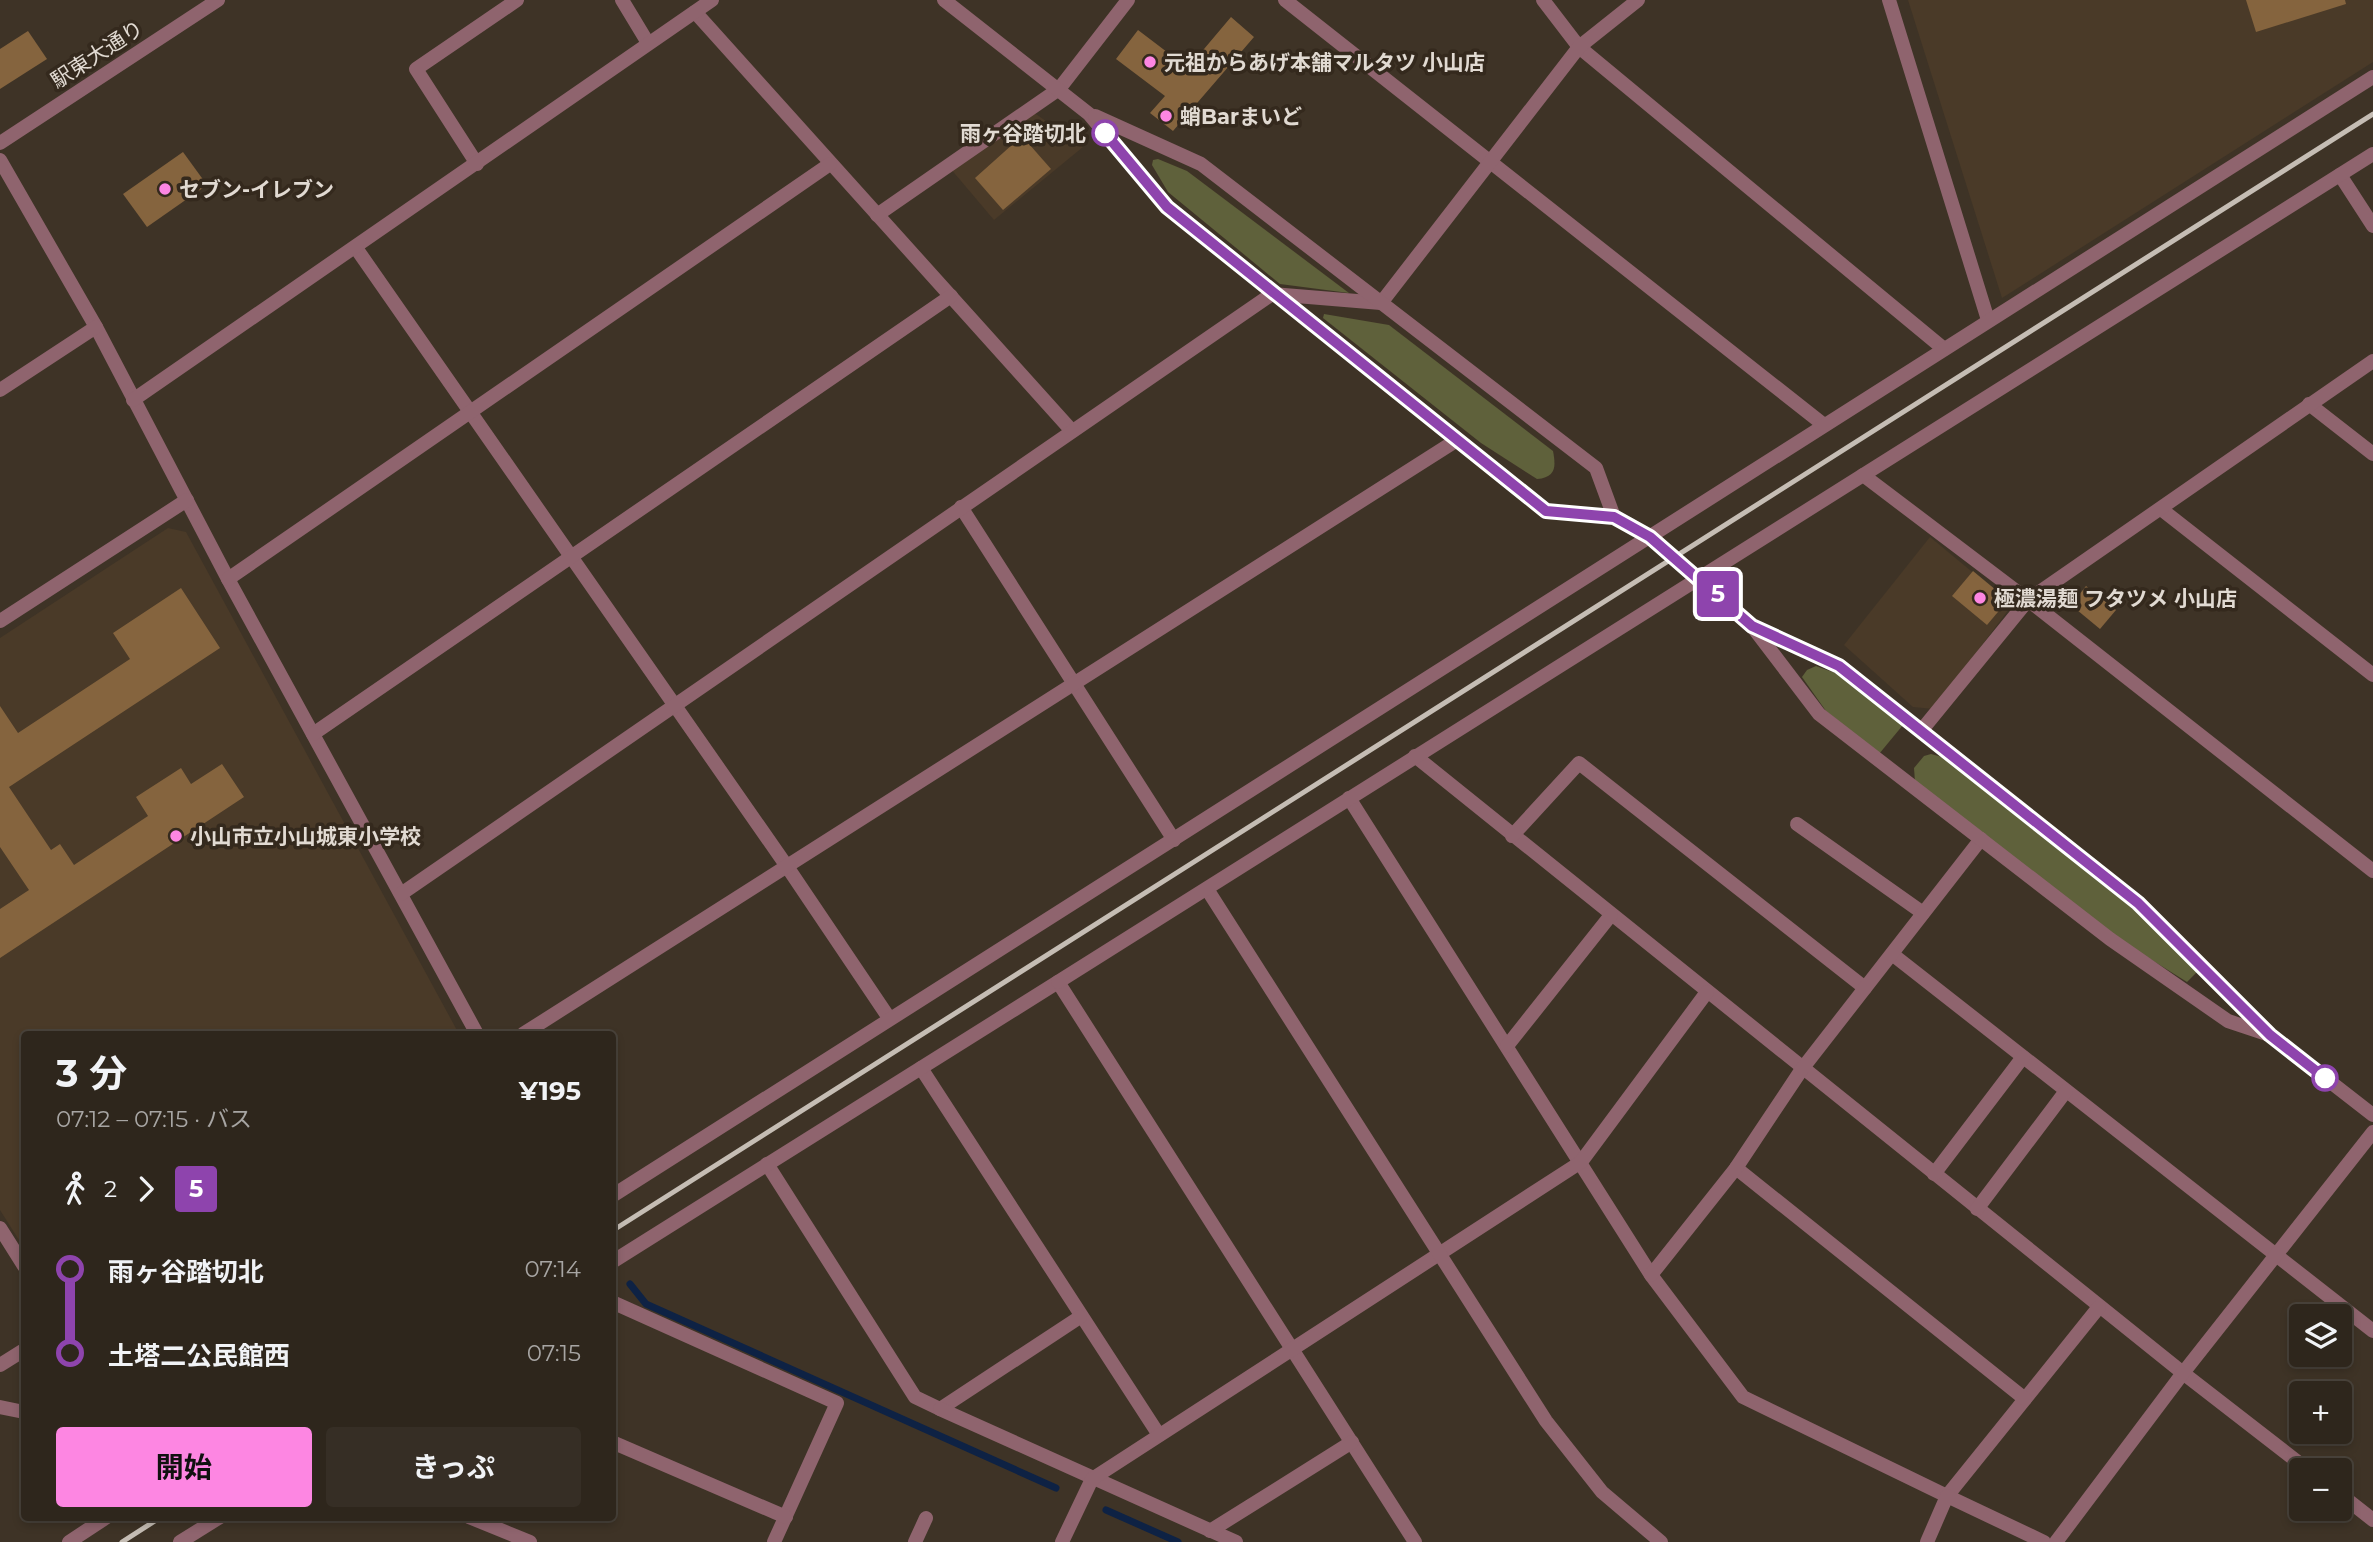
<!DOCTYPE html>
<html lang="ja">
<head>
<meta charset="utf-8">
<style>
  body { margin:0; font-family:Montserrat,"Noto Sans JP",sans-serif; background:#362e25; color:#f1f3f6; height:100vh; display:flex; flex-direction:column; font-size:26px; white-space:nowrap }
  * { box-sizing:border-box; margin:0 }
  p { font-size:23px; color:#a7a5a3 }
  .icon { flex:none; width:38px; height:38px; fill:none; stroke:currentColor; stroke-width:2; stroke-linecap:round; stroke-linejoin:round }
  .map { position:relative; flex:1; overflow:hidden }
  .details { position:absolute; left:21px; top:1031px; width:595px; height:490px; display:flex; flex-direction:column; background:#2e261c; border-radius:7px; box-shadow:0 4px 10px #0003,0 0 0 2px #49433b }
  .details>* { flex:none }
  .badge { padding:0 14px; border-radius:5px; font-size:24px; line-height:46px }
  .buttons { position:absolute; left:2289px; top:1304px; display:grid; gap:14px }
  .buttons a { display:grid; place-items:center; width:63px; height:63px; border-radius:7px; background:#2e261c; box-shadow:0 4px 10px #0003,0 0 0 2px #49433b; font-size:35px }
  .map>.badge { position:absolute; translate:-50% -50%; box-shadow:0 0 0 4px #fff }
  .legs { display:flex; align-items:center; gap:10px; height:77px; padding:0 35px; font-size:23px }
  .legs p { margin-inline-start:auto }
  .head { display:flex; align-items:center; justify-content:space-between; height:119px; padding:0 35px }
  h1 { font-size:38px; font-weight:700; line-height:52px }
  .cta { display:flex; gap:14px; margin-top:auto; padding:14px 35px }
  .cta a { flex:1; height:80px; border-radius:7px; background:#fd86e2; color:#111; font-size:28px; font-weight:700; line-height:80px; text-align:center }
  .cta a+a { background:#362e25; color:#f1f3f6 }
  ul { padding:0 35px; list-style:none }
  li { display:flex; align-items:center; gap:24px; height:84px; font-size:26px }
  li i { display:grid; place-items:center; width:10px; height:100%; margin:0 9px; background:currentColor }
  li i::after { content:''; width:18px; height:18px; margin:-9px; border:5px solid; border-radius:50%; background:#2e261c }
  li p { margin-inline-start:auto }
  li:first-child i { background:linear-gradient(#0000 50%,currentColor 0) }
  li:last-child i { background:linear-gradient(currentColor 50%,#0000 0) }
  .map>svg:first-child { display:block }
</style>
</head>
<body>
<div class="map">
<svg width="2373" height="1542" viewBox="0 0 2373 1542">
  <rect width="100%" height="100%" fill="#3e3326"/>
  <g fill="#4a3a28">
    <polygon points="1908,0 2373,0 2373,62 2002,298"/>
    <polygon points="1033,112 1083,147 994,220 950,168"/>
    <polygon points="168,528 186,532 459,1034 24,1034 24,1248 0,1210 0,638"/>
    <polygon points="1930,537 2012,605 1934,709 1913,707 1844,645"/>
  </g>
  <g fill="#5f613b">
    <polygon points="1158,159 1187,171 1349,293 1280,284 1168,192 1152,165 1153,160"/>
    <path d="M1324 314 1389 325 1553 451C1556 467 1556 477 1537 479L1481 443 1323 318Z"/>
    <polygon points="1816,666 1838,674 1903,725 1879,754 1826,711 1802,677 1807,670"/>
    <polygon points="1931,754 1942,757 2138,913 2199,970 2187,982 2115,937 1915,782 1914,768 1924,756"/>
  </g>
  <g fill="none" stroke-linecap="round" stroke-linejoin="round">
    <g stroke="#0e2244" stroke-width="7">
      <polyline points="630,1284 646,1304 1056,1488"/>
      <polyline points="1106,1510 1178,1542"/>
    </g>
  </g>
  <g fill="#85643e">
    <polygon points="2246,0 2345,0 2346,4 2256,32"/>
    <polygon points="1231,17 1254,37 1173,131 1150,113 1165,96 1116,59 1138,30 1188,68"/>
    <polygon points="28,31 47,59 0,89 0,49"/>
    <polygon points="1022,136 1051,169 1003,210 975,178"/>
    <polygon points="183,152 207,185 147,227 123,194"/>
    <polygon points="1973,571 2008,600 1987,625 1952,596"/>
    <polygon points="2086,586 2116,610 2100,629 2071,605"/>
    <polygon points="181,588 220,648 9,787 51,850 60,844 74,865 148,816 136,797 181,768 191,784 222,764 244,797 0,958 0,909 29,890 0,847 0,706 18,733 130,659 113,633"/>
  </g>
  <g fill="none" stroke-linecap="round" stroke-linejoin="round">
    <g stroke="#8f646e" stroke-width="14">
      <polyline points="622,0 648,43"/>
      <polyline points="1285,0 1824,425"/>
      <polyline points="1543,0 1579,47 1944,349"/>
      <polyline points="1889,0 1988,320"/>
      <polyline points="695,12 1072,431"/>
      <polyline points="0,160 96,327 228,579 477,1034"/>
      <polyline points="477,164 416,69 517,0"/>
      <polyline points="2340,175 2373,226"/>
      <polyline points="877,215 1059,89 1128,0"/>
      <polyline points="356,248 786,865 889,1018"/>
      <polyline points="0,390 96,327"/>
      <polyline points="133,400 712,0"/>
      <polyline points="2309,404 2373,454"/>
      <polyline points="1863,475 2028,600 2373,871"/>
      <polyline points="961,507 1174,840"/>
      <polyline points="2161,509 2373,675"/>
      <polyline points="228,579 830,164"/>
      <polyline points="0,621 187,500"/>
      <polyline points="1921,731 2028,600 2373,361"/>
      <polyline points="313,734 951,296"/>
      <polyline points="1415,756 2183,1373 2308,1470"/>
      <polyline points="1349,798 1651,1275 1743,1397 1947,1496 2099,1307"/>
      <polyline points="1797,824 1923,913"/>
      <polyline points="1512,836 1579,763 1865,988"/>
      <polyline points="401,894 1272,294 1381,303 1579,47 1638,0"/>
      <polyline points="1892,954 2373,1331"/>
      <polyline points="523,1034 1457,440"/>
      <polyline points="1507,1046 1611,915"/>
      <polyline points="921,1068 1159,1435"/>
      <polyline points="767,1164 915,1397 940,1409 1080,1317"/>
      <polyline points="1736,1168 2025,1399"/>
      <polyline points="1934,1174 2023,1057"/>
      <polyline points="612,1196 2373,77"/>
      <polyline points="1977,1209 2066,1091"/>
      <polyline points="0,1228 24,1266"/>
      <polyline points="612,1262 1058,982 1415,1542"/>
      <polyline points="1651,1275 1736,1168 1802,1069 1981,839"/>
      <polyline points="612,1302 837,1403 774,1542"/>
      <polyline points="0,1365 24,1350"/>
      <polyline points="0,1407 24,1412"/>
      <polyline points="940,1409 1236,1542"/>
      <polyline points="612,1442 786,1517"/>
      <polyline points="2340,1494 2373,1520"/>
      <polyline points="469,1517 530,1542"/>
      <polyline points="1210,1531 1352,1442"/>
      <polyline points="69,1542 107,1517"/>
      <polyline points="180,1542 220,1517"/>
      <polyline points="915,1542 926,1518"/>
      <polyline points="1062,1542 1092,1479 1581,1162 1707,992"/>
      <polyline points="1927,1542 1947,1496 2044,1542"/>
      <polyline points="2056,1542 2183,1373 2373,1132"/>
    </g>
    <g stroke="#8f646e" stroke-width="14">
      <polyline points="944,0 1089,114 1167,207 1546,511 1614,517 1650,537 1752,626 1819,714 2110,939 2228,1021 2270,1035"/>
      <polyline points="1095,116 1201,164 1596,468 1614,517"/>
      <polyline points="0,143 218,0"/>
      <polyline points="1756,628 1839,666 1921,731 2138,903 2270,1035 2373,1115"/>
      <polyline points="1207,889 1546,1421 1602,1492 1661,1542"/>
      <polyline points="1058,982 2373,154"/>
    </g>
    <g stroke="#c5bdb4" stroke-width="5">
      <polyline points="612,1231 2373,114"/>
      <polyline points="122,1542 161,1517"/>
    </g>
  </g>
  <g fill="none" stroke-linecap="round" stroke-linejoin="round">
    <defs>
      <polyline id="line-1" points="1105,133 1167,207 1546,511 1614,517 1650,537 1752,626 1839,666 2138,903 2270,1035 2325,1078"/>
    </defs>
    <use href="#line-1" stroke="#fff" stroke-width="16"/>
    <use href="#line-1" stroke="#8e44ad" stroke-width="10"/>
  </g>
  <g fill="#fd86e2" stroke="#34291d" stroke-width="2.5">
    <circle cx="1150" cy="62" r="7"/>
    <circle cx="1166" cy="116" r="7"/>
    <circle cx="165" cy="189" r="7"/>
    <circle cx="1980" cy="598" r="7"/>
    <circle cx="176" cy="836" r="7"/>
  </g>
  <g fill="#fff" stroke="#8e44ad" stroke-width="3.5">
    <circle cx="1105" cy="133" r="12"/>
    <circle cx="2325" cy="1078" r="12"/>
  </g>
  <g text-anchor="middle" dominant-baseline="central" stroke-width="7" stroke-linejoin="round" paint-order="stroke">
    <g font-size="21" fill="#e1dad2" stroke="#34291d">
      <text transform="translate(97 54) rotate(-33)">駅東大通り</text>
    </g>
    <g font-size="21" font-weight="bold" fill="#e1dad2" stroke="#34291d" text-anchor="start">
      <text x="1164" y="62">元祖からあげ本舗マルタツ 小山店</text>
      <text x="1180" y="116">蛸Barまいど</text>
      <text x="179" y="189">セブン-イレブン</text>
      <text x="1994" y="598">極濃湯麺 フタツメ 小山店</text>
      <text x="190" y="836">小山市立小山城東小学校</text>
    </g>
    <g font-size="21" font-weight="bold" fill="#e1dad2" stroke="#34291d" text-anchor="end">
      <text x="1086" y="133">雨ヶ谷踏切北</text>
    </g>
  </g>
</svg>
<div class="buttons">
<a><svg class="icon" aria-label="layers" viewBox="0 0 24 24"><path d="M12 4l9 5-9 5-9-5zM3 14l9 5 9-5"/></svg></a>
<a>+</a>
<a>−</a>
</div>
<b class="badge" style="left:1718px;top:594px;background:#8e44ad;color:#fff">5</b>
<section class="details">
<div class="head"><div><h1>3 分</h1><p>07:12 – 07:15 · バス</p></div><b>¥195</b></div>
<div class="legs"><svg class="icon" aria-label="walk" viewBox="0 0 24 24"><circle cx="13" cy="4" r="2"/><path d="M13 8l-2 6 4 7M11 14l-3 7M7 12l3-4h3l4 4"/></svg>2<svg class="icon" aria-label="forward" viewBox="0 0 24 24"><path d="M9 5l7 7-7 7"/></svg><b class="badge" style="background:#8e44ad;color:#fff">5</b></div>
<ul>
<li><i style="color:#8e44ad"></i><b>雨ヶ谷踏切北</b><p>07:14</p></li>
<li><i style="color:#8e44ad"></i><b>土塔二公民館西</b><p>07:15</p></li>
</ul>
<div class="cta"><a>開始</a><a>きっぷ</a></div>
</section>
</div>
</body>
</html>
